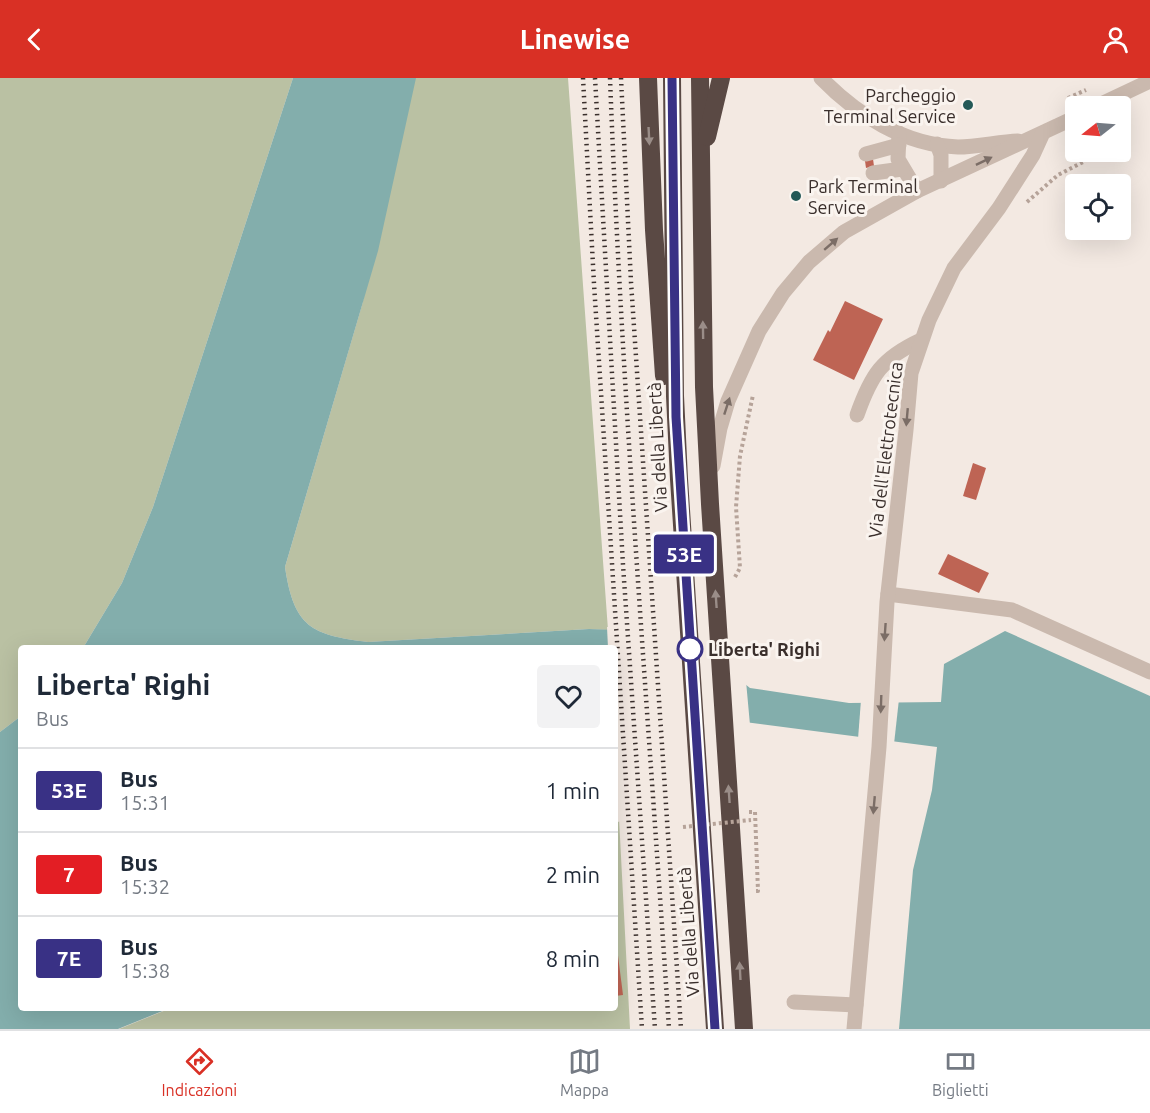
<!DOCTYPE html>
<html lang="it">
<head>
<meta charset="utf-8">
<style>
  body { margin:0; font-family:Ubuntu,sans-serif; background:#f2f2f3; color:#1f2937; height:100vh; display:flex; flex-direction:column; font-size:22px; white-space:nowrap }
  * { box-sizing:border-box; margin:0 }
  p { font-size:20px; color:#747a83 }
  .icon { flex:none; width:33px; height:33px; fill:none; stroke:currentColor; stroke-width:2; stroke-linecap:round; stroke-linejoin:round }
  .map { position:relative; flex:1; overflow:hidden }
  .side { position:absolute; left:18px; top:567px; width:600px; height:366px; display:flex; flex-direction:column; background:#fff; border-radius:6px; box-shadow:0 6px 24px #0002 }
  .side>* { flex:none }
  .badge { padding:0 12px; border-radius:4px; font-size:21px; line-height:39px }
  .needle { width:39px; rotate:253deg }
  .tools { position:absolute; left:1065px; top:18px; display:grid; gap:12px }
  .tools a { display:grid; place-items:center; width:66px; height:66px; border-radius:6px; background:#fff; box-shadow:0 6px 24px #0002; font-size:30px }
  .map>.badge { position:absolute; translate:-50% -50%; box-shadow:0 0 0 3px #fff }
  .round { display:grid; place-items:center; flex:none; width:63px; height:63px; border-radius:6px; background:#f2f2f3 }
  .head { display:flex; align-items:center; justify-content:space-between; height:102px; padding:0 18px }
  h1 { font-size:28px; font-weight:700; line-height:45px }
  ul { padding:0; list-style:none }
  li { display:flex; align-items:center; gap:18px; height:84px; padding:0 18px; border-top:2px solid #e0e1e3 }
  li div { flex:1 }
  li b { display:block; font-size:22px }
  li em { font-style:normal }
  li .badge { min-width:66px; font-weight:700; text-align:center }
  header { display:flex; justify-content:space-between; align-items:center; height:78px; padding:0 18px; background:#d93025; color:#fff; font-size:27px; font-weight:700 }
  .tabs { display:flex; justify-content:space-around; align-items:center; height:84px; border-top:2px solid #e0e1e3; background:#fff; font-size:16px; color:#747a83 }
  .tabs a { display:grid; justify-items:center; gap:3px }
  .tabs .current { color:#d93025 }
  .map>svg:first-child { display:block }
</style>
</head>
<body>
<header><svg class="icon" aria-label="back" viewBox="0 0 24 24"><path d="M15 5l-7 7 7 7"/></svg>Linewise<svg class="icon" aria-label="person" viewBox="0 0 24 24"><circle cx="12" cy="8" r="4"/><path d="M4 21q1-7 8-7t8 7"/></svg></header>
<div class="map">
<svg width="1150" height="951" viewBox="0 0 1150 951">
  <rect width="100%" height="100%" fill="#f3e9e2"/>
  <g fill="#bac1a3">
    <polygon points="0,0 293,0 153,429 122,505 83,570 21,570 21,638 0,654"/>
    <path d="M415 0H568L608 552 589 551 368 564C311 557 294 549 285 489L362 227Z"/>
    <polygon points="619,740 630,951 119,951 171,930 615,930 615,742"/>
  </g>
  <g fill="#83aeac">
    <path d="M293 0H416L378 173 285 489C294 549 311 557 368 564L589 551 679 554 750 610 849 625 941 624 944 586 1005 553 1150 618V951H899L913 792 932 712 937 669 737 643 652 728 615 742V570H83L122 505 153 429Z"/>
    <polygon points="21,638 21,930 170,930 118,951 0,951 0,654"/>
  </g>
  <g fill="#f3e9e2">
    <polygon points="607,549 680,552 746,603 750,647 738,646 722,655 691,706 674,720 618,744 615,687 615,570 608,570"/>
    <polygon points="899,621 894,666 858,661 861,622"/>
  </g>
  <g fill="#be6454">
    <polygon points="873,81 874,88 866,90 865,83"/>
    <polygon points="845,223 883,241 854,302 813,282 828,252 830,254"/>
    <polygon points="973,385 986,390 976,422 963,418"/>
    <polygon points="948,476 989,495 979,515 938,496"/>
    <polygon points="615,862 616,862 623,917 615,918"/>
  </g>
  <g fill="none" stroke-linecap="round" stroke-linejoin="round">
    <g stroke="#b6a399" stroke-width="4" stroke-dasharray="3 3" stroke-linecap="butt">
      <polyline points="1068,20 1086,12"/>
      <polyline points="1027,124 1058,97 1083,84 1086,74"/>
      <polyline points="735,499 740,490 736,429 740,378 753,317"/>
      <polyline points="749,734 755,734 758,813 755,813"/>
    </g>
    <g stroke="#cab9ae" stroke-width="15">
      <path d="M821 0C857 37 904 67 958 69 977 69 998 64 1018 63"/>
      <polyline points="1097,28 1150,3"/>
      <polyline points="899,55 898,81 917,113"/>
      <polyline points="937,66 941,77 941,103"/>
      <polyline points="866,76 899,67"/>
      <polyline points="873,95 902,91"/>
      <path d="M857 337C871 297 882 280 921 262"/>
      <polyline points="713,388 720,350 728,323 759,253 783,215 809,184 844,154 917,113 1076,39"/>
      <polyline points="888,516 1012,532 1150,594"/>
      <polyline points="794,924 856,927"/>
      <polyline points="854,951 879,669 887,524 906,352 911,295 929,242 954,190 999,130 1033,77 1043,55"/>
    </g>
    <g stroke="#5a4944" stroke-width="18">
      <polyline points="648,0 654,152 664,298"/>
      <polyline points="672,0 675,318 679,401 715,951"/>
      <polyline points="700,0 704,309 710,426 744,951"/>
      <polyline points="707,59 721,0"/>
    </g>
    <g stroke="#3a2f2c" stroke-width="4.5" stroke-dasharray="1.5 4.5" stroke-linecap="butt">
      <polyline points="583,0 594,206 642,951"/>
      <polyline points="595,0 623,487 655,951"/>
      <path d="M610 0C622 317 648 634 669 951"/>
      <polyline points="621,0 631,204 681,951"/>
    </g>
    <polyline stroke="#b6a399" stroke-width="4" stroke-dasharray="3 3" stroke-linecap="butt" points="683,749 751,742"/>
  </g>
  <defs><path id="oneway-solid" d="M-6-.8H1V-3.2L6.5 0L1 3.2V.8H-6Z" transform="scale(1.5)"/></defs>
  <g fill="#9a8d88">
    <use href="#oneway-solid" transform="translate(649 58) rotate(87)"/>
    <use href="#oneway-solid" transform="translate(703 252) rotate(-91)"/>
    <use href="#oneway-solid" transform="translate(716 521) rotate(-94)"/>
    <use href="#oneway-solid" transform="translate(729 716) rotate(-94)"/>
    <use href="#oneway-solid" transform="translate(740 893) rotate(-93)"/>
  </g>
  <g fill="#7b6d66">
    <use href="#oneway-solid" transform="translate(984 83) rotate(-26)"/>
    <use href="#oneway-solid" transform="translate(831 166) rotate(-41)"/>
    <use href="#oneway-solid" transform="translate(727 328) rotate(-72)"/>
    <use href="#oneway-solid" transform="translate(907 339) rotate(95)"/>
    <use href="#oneway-solid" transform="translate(885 554) rotate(94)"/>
    <use href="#oneway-solid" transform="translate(881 626) rotate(92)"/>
    <use href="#oneway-solid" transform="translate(874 727) rotate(95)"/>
  </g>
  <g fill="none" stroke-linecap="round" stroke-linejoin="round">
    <defs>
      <polyline id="line" points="672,0 676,339 715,951"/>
    </defs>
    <use href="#line" stroke="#fff" stroke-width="14"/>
    <use href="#line" stroke="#393185" stroke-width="9"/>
  </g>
  <g fill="#245957" stroke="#faf4ef" stroke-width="2">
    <circle cx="968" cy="27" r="6"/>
    <circle cx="796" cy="118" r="6"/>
  </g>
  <circle fill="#fff" stroke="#393185" stroke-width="3" cx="690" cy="571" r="12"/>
  <g text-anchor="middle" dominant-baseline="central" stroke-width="6" stroke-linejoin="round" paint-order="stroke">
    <g font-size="18" fill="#3a2f2c" stroke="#faf4ef" text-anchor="end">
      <text x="956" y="17">Parcheggio<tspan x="956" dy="21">Terminal Service</tspan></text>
      <text x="808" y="108" text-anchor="start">Park Terminal<tspan x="808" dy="21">Service</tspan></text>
    </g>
    <g font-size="18" fill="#3a2f2c" stroke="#faf4ef">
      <text transform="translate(657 369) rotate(-93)">Via della Libertà</text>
      <text transform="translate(885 372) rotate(-83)">Via dell'Elettrotecnica</text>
      <text transform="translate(688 854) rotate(-94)">Via della Libertà</text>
    </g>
    <g font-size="18" font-weight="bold" fill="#3a2f2c" stroke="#faf4ef" text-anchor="start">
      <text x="708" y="571">Liberta' Righi</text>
    </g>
  </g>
</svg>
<div class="tools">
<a><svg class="needle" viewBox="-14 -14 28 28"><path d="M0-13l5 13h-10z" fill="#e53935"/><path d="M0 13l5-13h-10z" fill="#747a83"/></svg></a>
<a><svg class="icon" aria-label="locate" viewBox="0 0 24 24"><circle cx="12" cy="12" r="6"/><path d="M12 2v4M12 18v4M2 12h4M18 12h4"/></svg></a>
</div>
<b class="badge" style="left:684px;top:476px;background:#393185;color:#fff">53E</b>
<section class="side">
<div class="head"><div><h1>Liberta' Righi</h1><p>Bus</p></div><a class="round"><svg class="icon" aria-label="heart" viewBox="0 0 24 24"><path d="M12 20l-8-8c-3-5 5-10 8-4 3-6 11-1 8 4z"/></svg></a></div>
<ul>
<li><span class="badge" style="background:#393185;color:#fff">53E</span><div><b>Bus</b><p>15:31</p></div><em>1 min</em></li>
<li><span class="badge" style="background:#e31e24;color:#fff">7</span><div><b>Bus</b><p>15:32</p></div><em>2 min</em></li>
<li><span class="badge" style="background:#393185;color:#fff">7E</span><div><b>Bus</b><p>15:38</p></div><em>8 min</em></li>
</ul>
</section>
</div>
<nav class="tabs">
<a class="current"><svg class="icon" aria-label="directions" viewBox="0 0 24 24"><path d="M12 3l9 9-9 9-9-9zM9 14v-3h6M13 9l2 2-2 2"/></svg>Indicazioni</a>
<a><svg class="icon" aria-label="map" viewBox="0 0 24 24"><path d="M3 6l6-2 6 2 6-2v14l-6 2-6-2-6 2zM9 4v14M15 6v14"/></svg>Mappa</a>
<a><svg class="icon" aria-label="tickets" viewBox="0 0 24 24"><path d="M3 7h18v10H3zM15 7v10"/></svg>Biglietti</a>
</nav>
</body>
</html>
